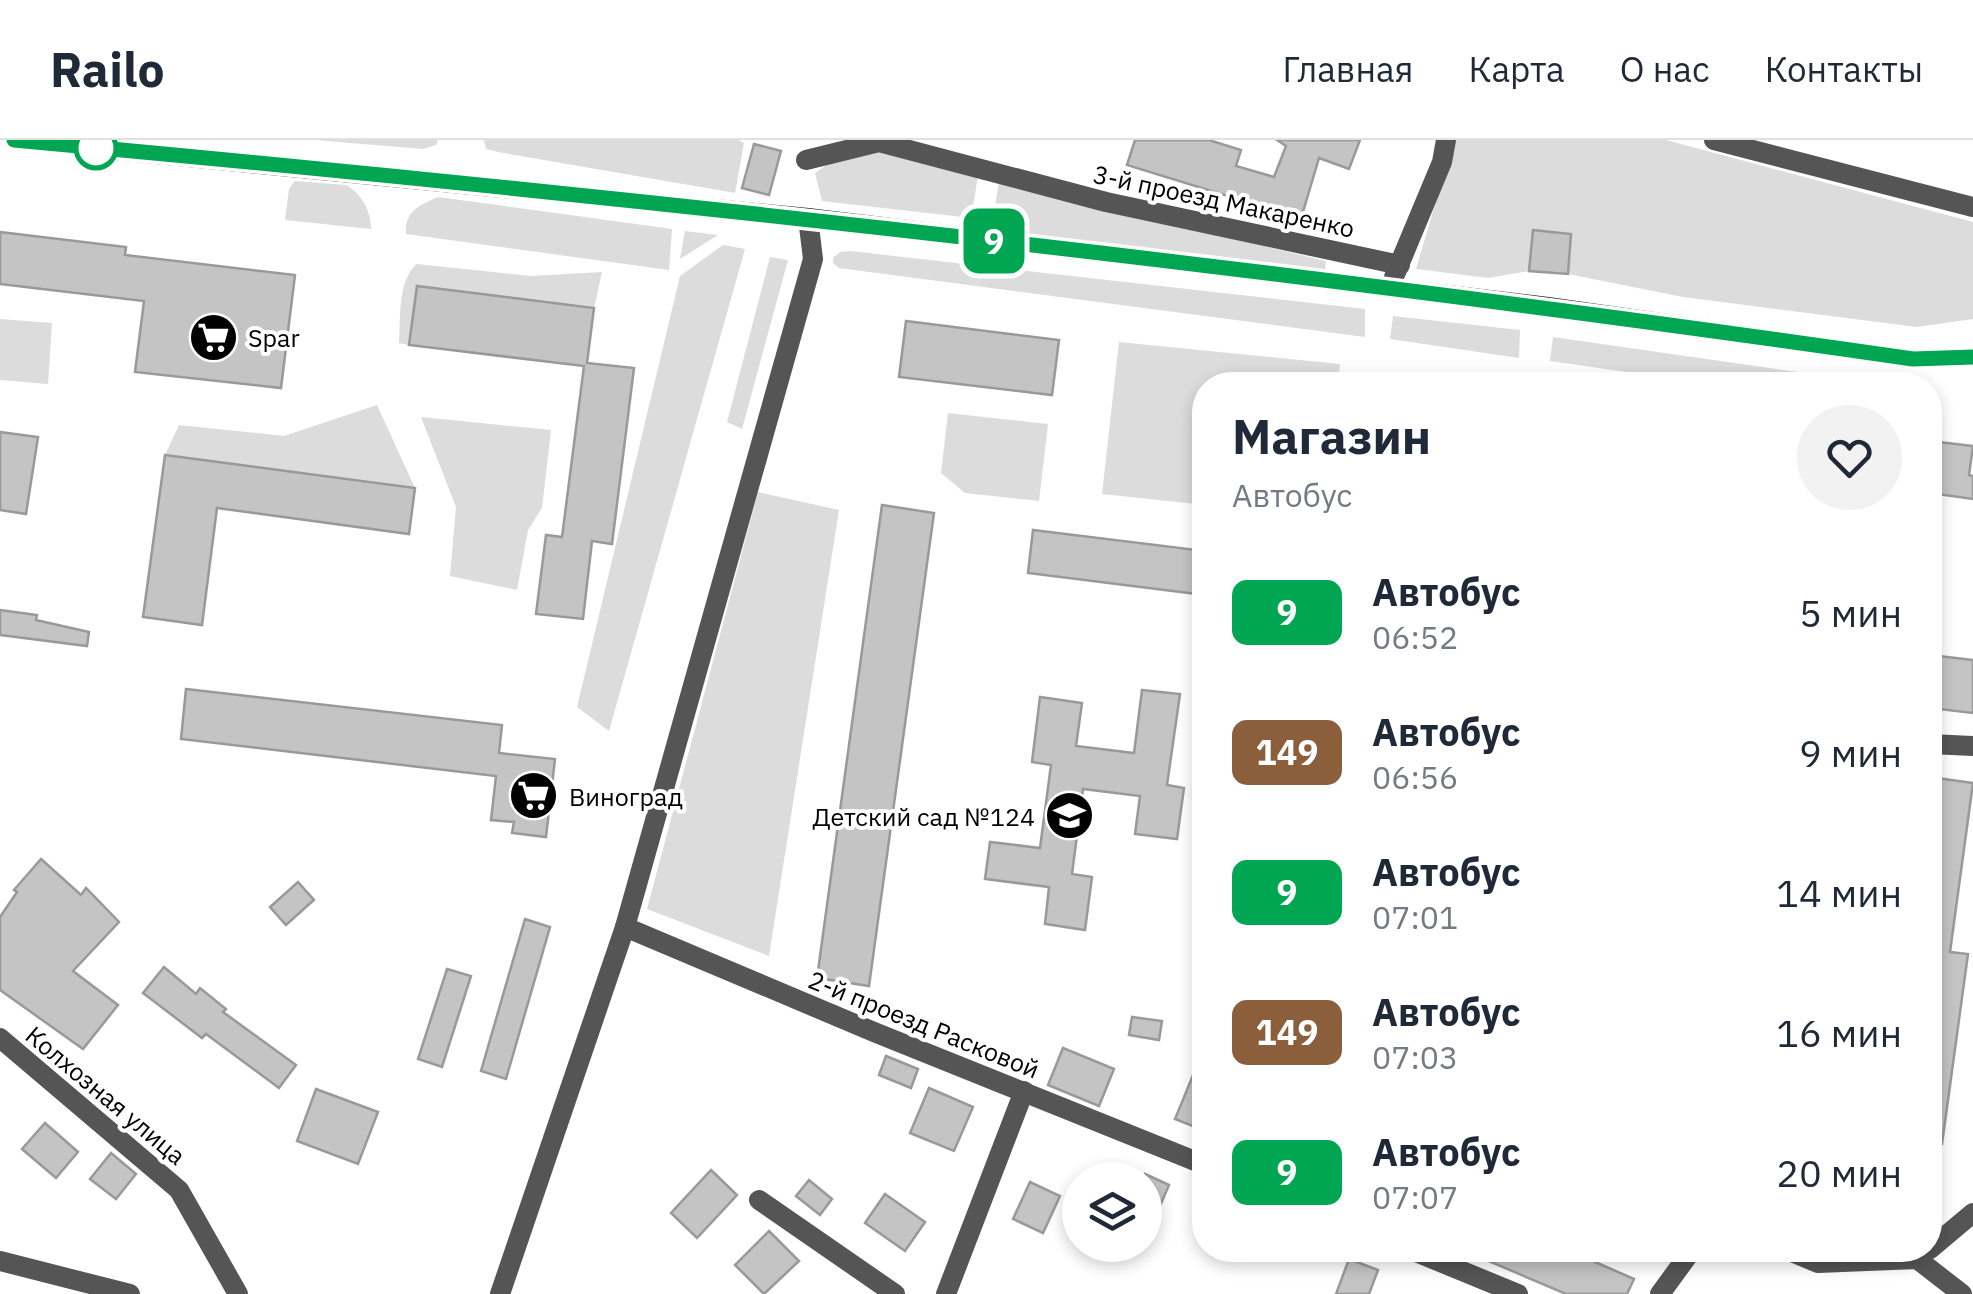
<!DOCTYPE html>
<html lang="ru">
<head>
<meta charset="utf-8">
<style>
  body { margin:0; font-family:"IBM Plex Sans",sans-serif; background:#f2f2f3; color:#1f2937; height:100vh; display:flex; flex-direction:column; font-size:38px; white-space:nowrap }
  * { box-sizing:border-box; margin:0 }
  p { font-size:32px; color:#747a83 }
  .icon { flex:none; width:55px; height:55px; fill:none; stroke:currentColor; stroke-width:2; stroke-linecap:round; stroke-linejoin:round }
  .map { position:relative; flex:1; overflow:hidden }
  .details { position:absolute; left:1192px; top:232px; width:750px; height:890px; display:flex; flex-direction:column; background:#fff; border-radius:40px; box-shadow:0 5px 15px #0003 }
  .details>* { flex:none }
  .badge { padding:0 20px; border-radius:15px; font-size:35px; line-height:65px }
  .fabs { position:absolute; left:1062px; top:1022px; display:grid; gap:20px }
  .fabs a { display:grid; place-items:center; width:100px; height:100px; border-radius:50%; background:#fff; box-shadow:0 5px 15px #0003; font-size:50px }
  .map>.badge { position:absolute; translate:-50% -50%; box-shadow:0 0 0 5px #fff }
  .round { display:grid; place-items:center; flex:none; width:105px; height:105px; border-radius:52px; background:#f2f2f3 }
  .summary { display:flex; align-items:center; justify-content:space-between; height:170px; padding:0 40px }
  h1 { font-size:48px; font-weight:700; line-height:75px }
  ul { padding:0; list-style:none }
  li { display:flex; align-items:center; gap:30px; height:140px; padding:0 40px }
  li div { flex:1 }
  li b { display:block; font-size:38px }
  li em { font-style:normal }
  li .badge { min-width:110px; font-weight:700; text-align:center }
  header { display:flex; align-items:center; gap:60px; box-sizing:border-box; height:140px; padding:0 50px; background:#fff; border-bottom:2px solid #e0e1e3 }
  header strong { font-size:48px }
  nav { display:flex; gap:55px; margin-inline-start:auto; font-size:35px }
  .map>svg:first-child { display:block }
</style>
</head>
<body>
<header>
<strong>Railo</strong>
<nav><a>Главная</a><a>Карта</a><a>О нас</a><a>Контакты</a></nav>
</header>
<div class="map">
<svg width="1973" height="1154" viewBox="0 0 1973 1154">
  <rect width="100%" height="100%" fill="#fff"/>
  <g fill="#dcdcdc">
    <polygon points="315,0 438,0 436,5 423,9"/>
    <polygon points="484,0 738,0 744,3 735,53 498,12 486,9"/>
    <polygon points="1454,0 1666,0 1973,82 1973,179 1917,187 1683,157 1568,134 1529,131 1488,138 1416,129"/>
    <polygon points="878,9 978,36 971,78 822,61 815,33 831,22"/>
    <path d="M295 41 346 45C362 54 371 72 371 89L285 80 289 49Z"/>
    <polygon points="999,42 1326,121 1325,130 991,91"/>
    <path d="M438 57 672 89 669 130 406 94C404 72 419 65 438 57Z"/>
    <polygon points="685,91 718,95 680,119"/>
    <polygon points="723,105 745,109 609,591 577,567 680,136"/>
    <polygon points="850,111 1365,169 1365,197 839,128 833,123 833,118 840,112"/>
    <polygon points="770,117 788,120 742,289 727,282"/>
    <path d="M416 124 531 136 602 132 594 168 409 205 399 203C401 176 397 144 416 124Z"/>
    <polygon points="1393,176 1520,190 1519,218 1390,199"/>
    <polygon points="0,179 52,183 48,244 0,240"/>
    <polygon points="1553,197 1888,245 1717,245 1550,221"/>
    <polygon points="1119,202 1340,224 1338,245 1205,245 1205,365 1102,354"/>
    <polygon points="377,265 415,348 165,315 179,285 284,296"/>
    <polygon points="948,273 1048,284 1039,361 965,353 941,333"/>
    <polygon points="421,277 551,290 542,368 528,390 517,450 450,436 456,367"/>
    <polygon points="758,352 839,370 769,816 647,769"/>
  </g>
  <g fill="#c4c4c4" stroke="#999" stroke-width="2.5">
    <polygon points="1135,0 1209,0 1241,10 1236,26 1274,37 1286,6 1277,0 1360,0 1349,29 1319,18 1300,82 1243,65 1244,61 1127,25"/>
    <polygon points="754,4 781,11 769,55 742,48"/>
    <polygon points="1533,90 1571,94 1568,134 1529,131"/>
    <polygon points="0,92 126,107 125,115 295,135 281,248 135,232 144,161 0,144"/>
    <polygon points="417,146 594,168 587,223 634,228 612,404 592,401 583,479 536,474 546,395 562,397 584,226 409,205"/>
    <polygon points="906,181 1059,200 1052,255 899,237"/>
    <polygon points="0,292 38,297 26,374 0,370"/>
    <polygon points="1930,301 1973,306 1969,335 1973,336 1973,359 1930,353"/>
    <polygon points="165,315 415,348 409,394 217,368 202,485 143,477"/>
    <polygon points="882,365 934,373 869,846 817,838"/>
    <polygon points="1033,390 1205,411 1205,455 1028,433"/>
    <polygon points="0,470 37,475 36,480 89,492 87,506 0,495"/>
    <polygon points="1930,515 1973,520 1973,573 1930,568"/>
    <polygon points="186,549 502,585 499,613 555,619 546,697 512,693 514,682 491,680 496,636 181,599"/>
    <polygon points="1142,550 1180,554 1167,645 1184,648 1177,699 1135,694 1140,656 1083,649 1072,734 1092,737 1085,790 1045,784 1049,747 985,739 990,702 1040,708 1051,625 1032,622 1040,557 1082,563 1076,606 1134,613"/>
    <polygon points="1930,637 1973,643 1950,812 1968,814 1942,1004 1930,1003"/>
    <polygon points="41,719 81,755 86,748 119,782 73,831 118,865 83,909 0,850 0,777 17,752 14,750"/>
    <polygon points="298,742 314,760 286,785 270,767"/>
    <polygon points="525,779 550,787 506,939 481,931"/>
    <polygon points="164,827 196,854 200,848 226,869 223,872 296,925 279,948 206,894 202,898 143,853"/>
    <polygon points="447,829 471,836 442,927 418,919"/>
    <polygon points="1132,877 1162,881 1159,900 1129,895"/>
    <polygon points="1205,906 1205,963 1195,987 1175,979"/>
    <polygon points="1063,908 1114,929 1099,966 1048,945"/>
    <polygon points="886,916 918,929 911,948 879,935"/>
    <polygon points="929,948 973,967 954,1011 910,993"/>
    <polygon points="316,949 378,972 358,1024 297,1001"/>
    <polygon points="45,983 78,1012 56,1038 22,1009"/>
    <polygon points="111,1013 136,1034 116,1059 90,1039"/>
    <polygon points="711,1030 737,1055 697,1098 671,1073"/>
    <polygon points="1145,1034 1169,1045 1145,1101"/>
    <polygon points="809,1040 832,1059 820,1075 796,1056"/>
    <polygon points="1030,1042 1060,1056 1043,1093 1013,1079"/>
    <polygon points="885,1054 925,1082 905,1111 865,1083"/>
    <polygon points="769,1091 799,1121 764,1154 735,1125"/>
    <polygon points="1463,1110 1568,1110 1634,1139 1627,1154 1566,1154"/>
    <polygon points="1349,1119 1378,1130 1369,1154 1336,1154"/>
  </g>
  <g fill="none" stroke-linecap="round" stroke-linejoin="round">
    <g stroke="#555" stroke-width="20">
      <polyline points="1714,0 1973,67"/>
      <polyline points="806,20 879,2 1106,62 1400,125"/>
      <polyline points="1394,137 1442,22 1446,0"/>
      <polyline points="1930,604 1973,606"/>
      <polyline points="625,787 874,892 1205,1025"/>
      <polyline points="0,898 179,1050 238,1154"/>
      <polyline points="759,1060 895,1154"/>
      <polyline points="1930,1109 1973,1073"/>
      <polyline points="1411,1110 1518,1154"/>
      <polyline points="1787,1110 1818,1123 1917,1119 1962,1154"/>
      <polyline points="0,1121 130,1154"/>
      <polyline points="500,1154 625,787 813,119 808,78"/>
      <polyline points="946,1154 1024,951"/>
      <polyline points="1660,1154 1692,1110"/>
    </g>
    <polyline stroke="#222" stroke-width="20" points="14,0 808,78 1548,167 1913,219 1973,217"/>
  </g>
  <g fill="none" stroke-linecap="round" stroke-linejoin="round">
    <defs>
      <path id="line" d="M14 0C648 58 1282 128 1913 219L1973 217"/>
    </defs>
    <use href="#line" stroke="#fff" stroke-width="22"/>
    <use href="#line" stroke="#00a651" stroke-width="15"/>
  </g>
  <defs>
    <symbol id="supermarket-disc" viewBox="-11 -11 22 22"><circle r="9.5" fill="#000" stroke="#fff"/><path d="M-6-5.5h2.5l.6 2H6L4.5 2H-2.5L-4.4-4H-6ZM-1.5 3.2a1.3 1.3 0 1 0 .1 0ZM3 3.2a1.3 1.3 0 1 0 .1 0Z" fill="#fff"/></symbol>
    <symbol id="school-disc" viewBox="-11 -11 22 22"><circle r="9.5" fill="#000" stroke="#fff"/><path d="M0-5L7-2L0 1L-7-2ZM-4 1L0 2.5L4 1V4Q0 6-4 4Z" fill="#fff"/></symbol>
  </defs>
  <g fill-rule="evenodd">
    <use href="#supermarket-disc" x="186" y="170" width="55" height="55"/>
    <use href="#supermarket-disc" x="506" y="628" width="55" height="55"/>
    <use href="#school-disc" x="1042" y="648" width="55" height="55"/>
  </g>
  <circle fill="#fff" stroke="#00a651" stroke-width="5" cx="96" cy="8" r="20"/>
  <g text-anchor="middle" dominant-baseline="central" stroke-width="8" stroke-linejoin="round" paint-order="stroke">
    <g font-size="25" fill="#000" stroke="#fff">
      <text transform="translate(1224 61) rotate(12)">3-й проезд Макаренко</text>
      <text transform="translate(924 884) rotate(22)">2-й проезд Расковой</text>
      <text transform="translate(106 955) rotate(40)">Колхозная улица</text>
    </g>
    <g font-size="25" fill="#000" stroke="#fff" text-anchor="start">
      <text x="248" y="197">Spar</text>
      <text x="569" y="656">Виноград</text>
      <text x="1035" y="676" text-anchor="end">Детский сад №124</text>
    </g>
  </g>
</svg>
<div class="fabs">
<a><svg class="icon" aria-label="layers" viewBox="0 0 24 24"><path d="M12 4l9 5-9 5-9-5zM3 14l9 5 9-5"/></svg></a>
</div>
<b class="badge" style="left:994px;top:101px;background:#00a651;color:#fff">9</b>
<section class="details">
<div class="summary"><div><h1>Магазин</h1><p>Автобус</p></div><a class="round"><svg class="icon" aria-label="heart" viewBox="0 0 24 24"><path d="M12 20l-8-8c-3-5 5-10 8-4 3-6 11-1 8 4z"/></svg></a></div>
<ul>
<li><span class="badge" style="background:#00a651;color:#fff">9</span><div><b>Автобус</b><p>06:52</p></div><em>5 мин</em></li>
<li><span class="badge" style="background:#8b5e3c;color:#fff">149</span><div><b>Автобус</b><p>06:56</p></div><em>9 мин</em></li>
<li><span class="badge" style="background:#00a651;color:#fff">9</span><div><b>Автобус</b><p>07:01</p></div><em>14 мин</em></li>
<li><span class="badge" style="background:#8b5e3c;color:#fff">149</span><div><b>Автобус</b><p>07:03</p></div><em>16 мин</em></li>
<li><span class="badge" style="background:#00a651;color:#fff">9</span><div><b>Автобус</b><p>07:07</p></div><em>20 мин</em></li>
</ul>
</section>
</div>
</body>
</html>
